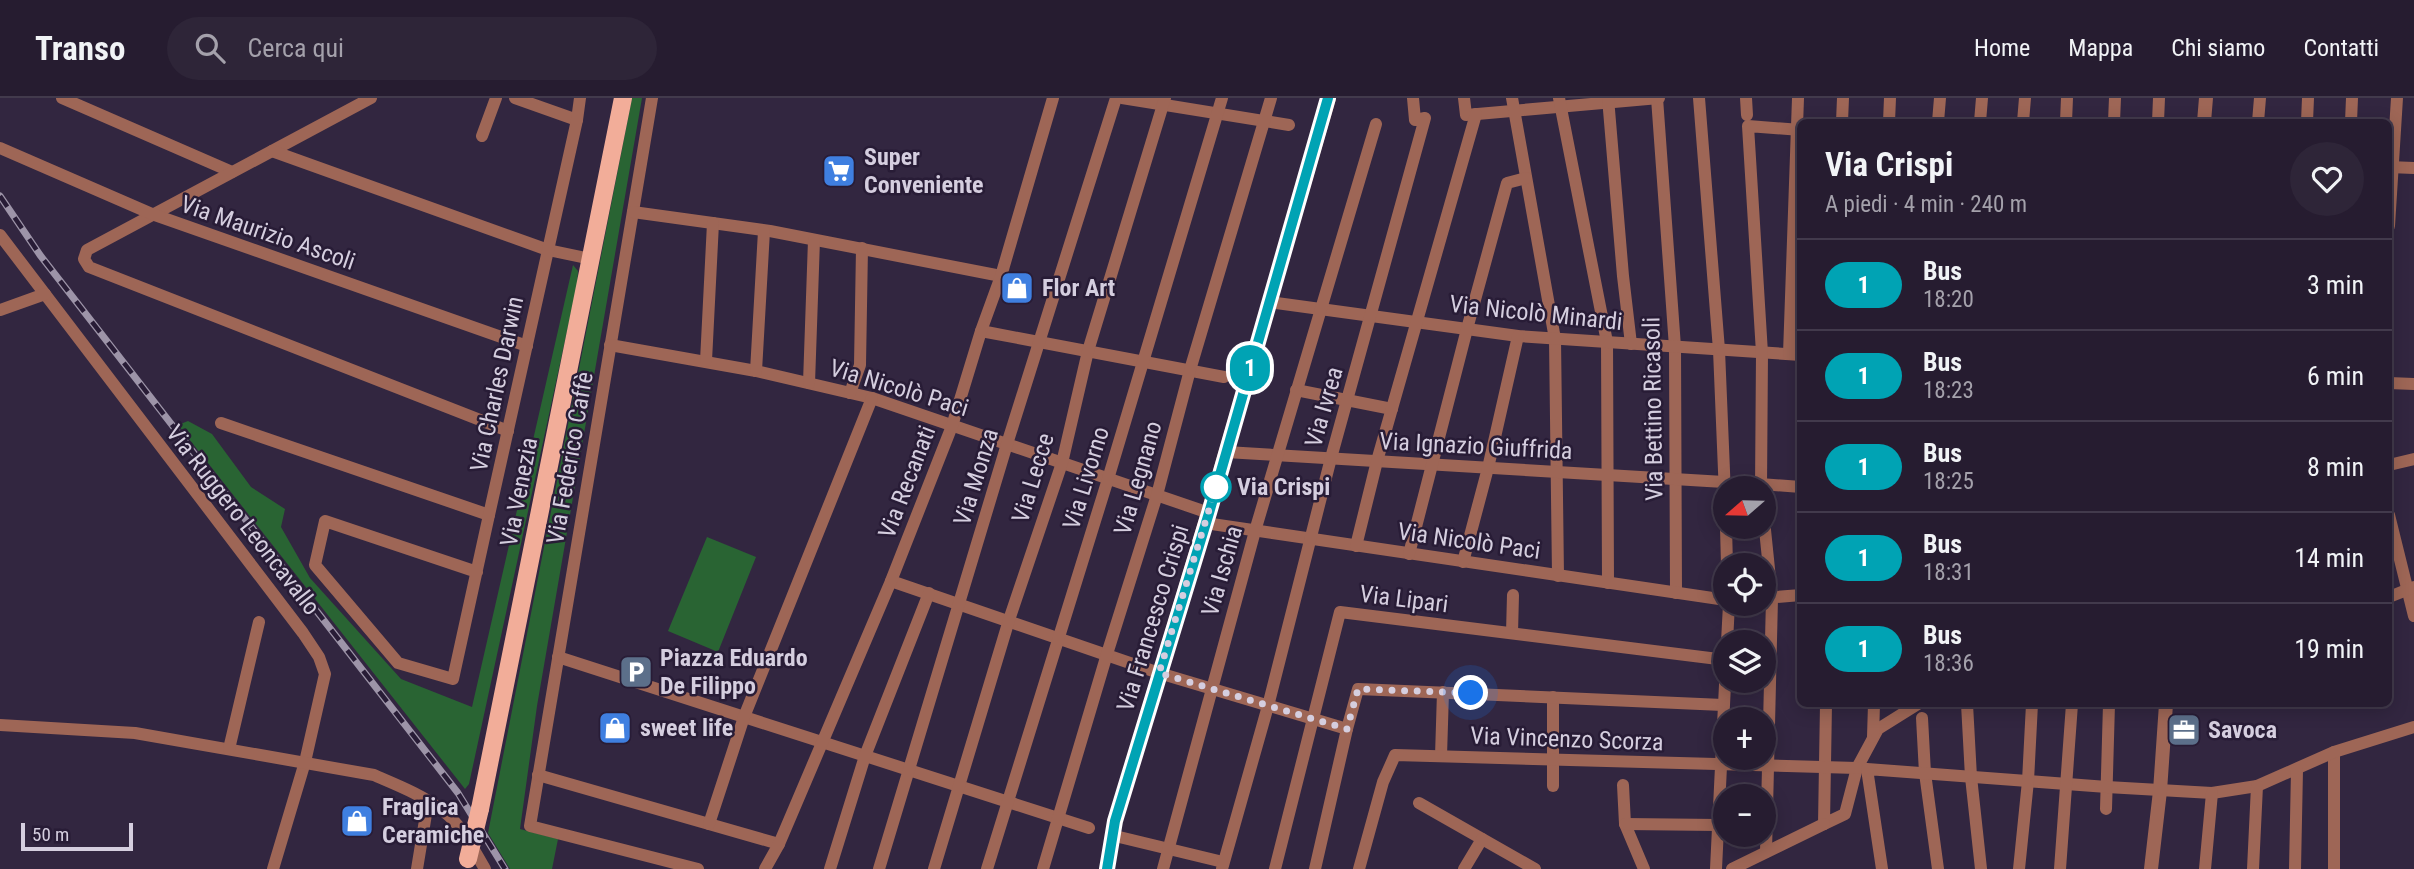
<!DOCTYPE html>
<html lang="it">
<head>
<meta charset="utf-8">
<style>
  body { margin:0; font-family:"Roboto Condensed",sans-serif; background:#2e2538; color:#f1f3f6; height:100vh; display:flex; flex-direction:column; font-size:26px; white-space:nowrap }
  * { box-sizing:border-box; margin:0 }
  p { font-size:23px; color:#a4a1ab }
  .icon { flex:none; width:38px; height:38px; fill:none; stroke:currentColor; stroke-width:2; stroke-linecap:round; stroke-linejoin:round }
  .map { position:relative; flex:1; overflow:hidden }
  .panel { position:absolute; left:1797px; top:21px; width:595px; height:588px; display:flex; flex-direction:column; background:#261c30; border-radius:10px; box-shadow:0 4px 18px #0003,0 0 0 2px #423a4c }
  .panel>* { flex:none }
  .badge { padding:0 14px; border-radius:23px; font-size:24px; line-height:46px }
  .needle { width:46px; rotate:250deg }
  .fabs { position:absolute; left:1713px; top:378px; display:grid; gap:14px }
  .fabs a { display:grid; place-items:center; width:63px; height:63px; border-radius:50%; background:#261c30; box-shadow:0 4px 18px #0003,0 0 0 2px #423a4c; font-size:35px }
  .scale { position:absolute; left:21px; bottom:18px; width:112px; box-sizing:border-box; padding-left:7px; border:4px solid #d5cedf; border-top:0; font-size:19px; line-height:24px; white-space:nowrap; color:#d5cedf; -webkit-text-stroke:5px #281c36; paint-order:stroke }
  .you { position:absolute; width:35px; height:35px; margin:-18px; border:5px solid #fff; border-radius:50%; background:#1a73e8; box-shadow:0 0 0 10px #1a73e833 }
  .map>.badge { position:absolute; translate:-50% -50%; box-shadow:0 0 0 4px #fff }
  .round { display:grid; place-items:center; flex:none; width:74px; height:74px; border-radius:37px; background:#2e2538 }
  .overview { display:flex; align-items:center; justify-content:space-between; height:119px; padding:0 28px }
  h1 { font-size:33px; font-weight:700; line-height:52px }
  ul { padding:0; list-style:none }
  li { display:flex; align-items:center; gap:21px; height:91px; padding:0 28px; border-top:2px solid #423a4c }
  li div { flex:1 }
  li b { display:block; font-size:26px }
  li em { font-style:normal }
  li .badge { min-width:77px; font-weight:700; text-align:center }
  header { display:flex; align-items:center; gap:42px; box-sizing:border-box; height:98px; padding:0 35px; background:#261c30; border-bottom:2px solid #423a4c }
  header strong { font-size:33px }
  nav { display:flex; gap:38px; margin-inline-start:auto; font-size:24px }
  .search { width:490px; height:63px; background:#2e2538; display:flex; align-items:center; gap:18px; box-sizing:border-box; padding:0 24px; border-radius:38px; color:#a4a1ab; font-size:26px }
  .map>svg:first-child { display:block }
</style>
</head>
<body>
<header>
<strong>Transo</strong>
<div class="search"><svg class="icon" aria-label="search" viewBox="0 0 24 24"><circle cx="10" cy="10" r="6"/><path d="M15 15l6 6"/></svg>Cerca qui</div>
<nav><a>Home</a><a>Mappa</a><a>Chi siamo</a><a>Contatti</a></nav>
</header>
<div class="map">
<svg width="2414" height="771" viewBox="0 0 2414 771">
  <rect width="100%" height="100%" fill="#322640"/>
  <g fill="#296433">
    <polygon points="632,0 642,0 537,608 520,731 558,741 552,771 510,771 488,735"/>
    <polygon points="573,167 578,173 577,187 469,686 465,691 178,327 188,323 212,336 251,389 285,411 281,429 310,480 401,581 472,609"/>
    <polygon points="707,439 756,459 718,554 668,533"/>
  </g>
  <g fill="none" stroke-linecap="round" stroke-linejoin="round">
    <g stroke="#9e6656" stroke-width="12">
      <polyline points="62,0 232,74"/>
      <polyline points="371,0 87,152 84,161 89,169 508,333"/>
      <polyline points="515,0 577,22"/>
      <polyline points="652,0 530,728 698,771"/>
      <polyline points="1122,0 1289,27"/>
      <polyline points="1464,0 1466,17 1659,0"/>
      <polyline points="1512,0 1555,241 1558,478"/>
      <polyline points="1559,0 1607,244 1608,485"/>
      <polyline points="1608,0 1623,178 1631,246"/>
      <polyline points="1657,0 1675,249 1676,495"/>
      <polyline points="1699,0 1719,252 1726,421"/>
      <polyline points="1746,0 1747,17"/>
      <polyline points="1842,24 1843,0"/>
      <polyline points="1889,24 1890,0"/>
      <polyline points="1938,24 1940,0"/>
      <polyline points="1980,24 1982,0"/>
      <polyline points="2023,24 2025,0"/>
      <polyline points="2066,24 2067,0"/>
      <polyline points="2114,24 2115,0"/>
      <polyline points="2158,24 2159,0"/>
      <polyline points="2258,24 2260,0"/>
      <polyline points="2307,24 2308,0"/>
      <polyline points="2351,24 2352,0"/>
      <polyline points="482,38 496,0"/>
      <polyline points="0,50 152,116 527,248"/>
      <polyline points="272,53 548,152 591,161"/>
      <polyline points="2389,69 2414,70"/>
      <polyline points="633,114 770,133 1001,178"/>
      <polyline points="2389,128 2397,0"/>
      <polyline points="0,137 303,535 319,559 325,576 305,664 273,771"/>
      <polyline points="1269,204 1518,238 1801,257"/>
      <polyline points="0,212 45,196"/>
      <polyline points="981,233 1224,279"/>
      <polyline points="610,247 756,273 872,300 1209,415"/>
      <polyline points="1789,256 1798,0"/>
      <polyline points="706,263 713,125"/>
      <polyline points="756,273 764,133"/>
      <polyline points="809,285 814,142"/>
      <polyline points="2389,285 2414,286"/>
      <polyline points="1296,292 1392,311"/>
      <polyline points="850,295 860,267 862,150"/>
      <polyline points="221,325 489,417"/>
      <polyline points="1226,354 1724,384"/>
      <polyline points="2389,367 2414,361"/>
      <polyline points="1760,386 1801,389"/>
      <polyline points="1761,390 1762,255 1748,28 1801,32"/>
      <polyline points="2389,417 2414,518"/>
      <polyline points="1764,422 1772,500 1766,754"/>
      <polyline points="1205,425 1726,502"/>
      <polyline points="1726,429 1727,467"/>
      <polyline points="1356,448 1377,363 1476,16"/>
      <polyline points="1409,456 1467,231 1507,85 1526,80"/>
      <polyline points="1463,464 1488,370 1518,238"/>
      <polyline points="477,474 325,423 315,467 398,565 453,581 489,417 577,22 580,0"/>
      <polyline points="891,483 1159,575 1347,631"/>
      <polyline points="2389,499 2414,489"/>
      <polyline points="1764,500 1801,497"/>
      <polyline points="1512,535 1513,497"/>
      <polyline points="1727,544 1729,506"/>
      <polyline points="558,559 1089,730"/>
      <polyline points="1553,599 1553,688"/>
      <polyline points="1826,606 1824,726 1845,716 1857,670 1878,631 1918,606"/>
      <polyline points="1967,606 1971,679 1981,771"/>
      <polyline points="1922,620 1925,675 1938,771"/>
      <path d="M0 627 135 635 374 677C397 687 423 697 443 713 462 727 473 751 485 771"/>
      <polyline points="1873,639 1874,606"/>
      <polyline points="229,651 259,524"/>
      <polyline points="2334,654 2334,771"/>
      <polyline points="1441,658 1443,594"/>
      <polyline points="538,677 779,746"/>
      <polyline points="1623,687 1625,726 1644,771"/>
      <polyline points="1419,705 1535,771"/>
      <polyline points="2106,711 2109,606"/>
      <polyline points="709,726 744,619 872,300"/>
      <polyline points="1625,726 1718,727"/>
      <polyline points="1111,737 1223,764"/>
      <polyline points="417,771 428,704"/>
      <polyline points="765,771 779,746 891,483 952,328 981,233 1001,178 1053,0"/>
      <polyline points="830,771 865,658 929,495"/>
      <polyline points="879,771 1007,346 1116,0"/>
      <polyline points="934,771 1009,522 1062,365 1088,253 1165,0"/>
      <polyline points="987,771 1108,381 1222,0"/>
      <polyline points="1043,771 1107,556 1157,397 1190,272 1271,0"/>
      <polyline points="1163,771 1255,433 1376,26"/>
      <polyline points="1222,771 1268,608 1331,360 1425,20 1415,22 1413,0"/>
      <polyline points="1275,771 1340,514 1726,562"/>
      <polyline points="1315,771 1347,631 1358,591 1723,607"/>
      <polyline points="1359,771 1383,684 1395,657 1857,670"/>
      <polyline points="1464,771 1482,741"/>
      <polyline points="1716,771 1726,566"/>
      <polyline points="1732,771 1824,726"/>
      <polyline points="1882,771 1867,671 2107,689 2212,695 2257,688 2334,654 2414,629"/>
      <polyline points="2019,771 2028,683 2032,606"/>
      <polyline points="2060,771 2072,606"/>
      <polyline points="2205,771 2212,695"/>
      <polyline points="2253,771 2257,688"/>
      <polyline points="2295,771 2297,672"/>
    </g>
    <g stroke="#9e6656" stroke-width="14">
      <polyline points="2204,24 2206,0"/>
      <polyline points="1107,771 1115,723 1205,425 1329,0"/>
      <polyline points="2151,771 2160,693 2166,606"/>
    </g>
    <polyline stroke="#f2ad99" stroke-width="18" points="480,711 623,0"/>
    <defs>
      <polyline id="rail" points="0,98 40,157 458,695 505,771"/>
    </defs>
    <use href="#rail" stroke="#9d94a8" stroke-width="7"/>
    <use href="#rail" stroke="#281c36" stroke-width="4.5" stroke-dasharray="13" stroke-linecap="butt"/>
    <polyline stroke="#f2ad99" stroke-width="18" points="468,761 480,711"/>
  </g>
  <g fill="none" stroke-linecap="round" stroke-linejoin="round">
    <defs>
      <polyline id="line" points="1107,771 1115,723 1209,415 1328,0"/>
    </defs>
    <use href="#line" stroke="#fff" stroke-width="16"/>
    <use href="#line" stroke="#00a3b4" stroke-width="10"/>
    <polyline stroke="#d5cedf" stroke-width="7" stroke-dasharray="0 12.6" points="1216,389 1159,575 1347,631 1358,591 1471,595"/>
  </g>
  <defs>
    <symbol id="supermarket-square" viewBox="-11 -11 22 22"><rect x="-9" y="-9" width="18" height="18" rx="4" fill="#3f7fe0" stroke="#281c36"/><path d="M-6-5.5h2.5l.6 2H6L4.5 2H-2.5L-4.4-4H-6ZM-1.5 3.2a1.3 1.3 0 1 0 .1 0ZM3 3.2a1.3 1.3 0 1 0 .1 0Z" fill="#fff"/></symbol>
    <symbol id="shop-square" viewBox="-11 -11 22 22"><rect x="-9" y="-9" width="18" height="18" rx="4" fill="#3f7fe0" stroke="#281c36"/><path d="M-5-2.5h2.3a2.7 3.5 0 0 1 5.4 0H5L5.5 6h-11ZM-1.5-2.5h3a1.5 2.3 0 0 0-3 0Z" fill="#fff"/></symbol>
    <symbol id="parking-square" viewBox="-11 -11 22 22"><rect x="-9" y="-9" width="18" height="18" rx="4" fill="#5c6f8a" stroke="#281c36"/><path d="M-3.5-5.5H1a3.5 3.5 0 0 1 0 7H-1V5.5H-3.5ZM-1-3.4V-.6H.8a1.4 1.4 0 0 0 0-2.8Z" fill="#fff"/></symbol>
    <symbol id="office-square" viewBox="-11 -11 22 22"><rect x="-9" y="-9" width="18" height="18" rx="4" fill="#5c6f8a" stroke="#281c36"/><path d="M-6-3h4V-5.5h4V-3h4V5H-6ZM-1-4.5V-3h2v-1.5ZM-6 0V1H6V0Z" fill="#fff"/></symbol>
  </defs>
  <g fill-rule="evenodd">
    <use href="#supermarket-square" x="820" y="54" width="38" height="38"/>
    <use href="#shop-square" x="998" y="171" width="38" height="38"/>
    <use href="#parking-square" x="617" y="555" width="38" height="38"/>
    <use href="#shop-square" x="596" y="611" width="38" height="38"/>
    <use href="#office-square" x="2165" y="613" width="38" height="38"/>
    <use href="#shop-square" x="338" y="704" width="38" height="38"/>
  </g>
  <circle fill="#fff" stroke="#00a3b4" stroke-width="3.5" cx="1216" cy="389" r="14"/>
  <g text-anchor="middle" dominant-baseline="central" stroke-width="5" stroke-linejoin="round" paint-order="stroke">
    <g font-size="24" font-weight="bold" fill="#d5cedf" stroke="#281c36" text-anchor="start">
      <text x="864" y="59">Super<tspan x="864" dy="28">Conveniente</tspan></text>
      <text x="1042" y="190">Flor Art</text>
      <text x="660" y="560">Piazza Eduardo<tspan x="660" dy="28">De Filippo</tspan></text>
      <text x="640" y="630">sweet life</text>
      <text x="2208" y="632">Savoca</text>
      <text x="382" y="709">Fraglica<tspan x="382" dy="28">Ceramiche</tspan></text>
    </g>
    <g font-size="24" fill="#d5cedf" stroke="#281c36">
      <text transform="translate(268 135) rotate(19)">Via Maurizio Ascoli</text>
      <text transform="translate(1536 215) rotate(6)">Via Nicolò Minardi</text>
      <text transform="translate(497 286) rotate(-78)">Via Charles Darwin</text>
      <text transform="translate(899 290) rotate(17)">Via Nicolò Paci</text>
      <text transform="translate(1324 309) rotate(-74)">Via Ivrea</text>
      <text transform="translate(1653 311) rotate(-91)">Via Bettino Ricasoli</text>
      <text transform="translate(1476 348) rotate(3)">Via Ignazio Giuffrida</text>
      <text transform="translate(570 360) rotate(-80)">Via Federico Caffè</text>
      <text transform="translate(976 379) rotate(-73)">Via Monza</text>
      <text transform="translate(1033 380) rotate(-73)">Via Lecce</text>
      <text transform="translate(1086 380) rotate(-73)">Via Livorno</text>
      <text transform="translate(1138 380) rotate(-74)">Via Legnano</text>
      <text transform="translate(907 384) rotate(-69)">Via Recanati</text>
      <text transform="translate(519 394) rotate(-79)">Via Venezia</text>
      <text transform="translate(243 422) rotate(52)">Via Ruggero Leoncavallo</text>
      <text transform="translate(1469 443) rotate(8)">Via Nicolò Paci</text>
      <text transform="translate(1222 473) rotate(-74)">Via Ischia</text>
      <text transform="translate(1404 501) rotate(7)">Via Lipari</text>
      <text transform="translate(1153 520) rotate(-73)">Via Francesco Crispi</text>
      <text transform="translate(1567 641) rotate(2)">Via Vincenzo Scorza</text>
    </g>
    <g font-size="24" font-weight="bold" fill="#d5cedf" stroke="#281c36" text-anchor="start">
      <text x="1237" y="389">Via Crispi</text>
    </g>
  </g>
</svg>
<div class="fabs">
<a><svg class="needle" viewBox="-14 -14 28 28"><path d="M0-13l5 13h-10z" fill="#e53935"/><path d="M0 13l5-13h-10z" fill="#a4a1ab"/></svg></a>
<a><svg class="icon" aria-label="locate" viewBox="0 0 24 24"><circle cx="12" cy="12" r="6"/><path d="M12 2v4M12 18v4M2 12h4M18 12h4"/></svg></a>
<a><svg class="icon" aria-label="layers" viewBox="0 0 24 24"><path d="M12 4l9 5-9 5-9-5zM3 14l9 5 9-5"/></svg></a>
<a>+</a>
<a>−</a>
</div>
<div class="scale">50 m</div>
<div class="you" style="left:1471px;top:595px"></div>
<b class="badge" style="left:1250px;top:270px;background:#00a3b4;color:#fff">1</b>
<section class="panel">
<div class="overview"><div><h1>Via Crispi</h1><p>A piedi · 4 min · 240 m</p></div><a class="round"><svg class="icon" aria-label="heart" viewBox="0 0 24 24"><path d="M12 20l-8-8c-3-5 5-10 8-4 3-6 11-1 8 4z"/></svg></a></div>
<ul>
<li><span class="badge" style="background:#00a3b4;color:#fff">1</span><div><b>Bus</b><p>18:20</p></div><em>3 min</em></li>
<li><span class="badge" style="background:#00a3b4;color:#fff">1</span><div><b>Bus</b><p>18:23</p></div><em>6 min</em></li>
<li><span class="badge" style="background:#00a3b4;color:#fff">1</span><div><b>Bus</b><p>18:25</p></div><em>8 min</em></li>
<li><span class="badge" style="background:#00a3b4;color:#fff">1</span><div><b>Bus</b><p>18:31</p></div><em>14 min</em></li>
<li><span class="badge" style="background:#00a3b4;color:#fff">1</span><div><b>Bus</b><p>18:36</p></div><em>19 min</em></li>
</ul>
</section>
</div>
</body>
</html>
